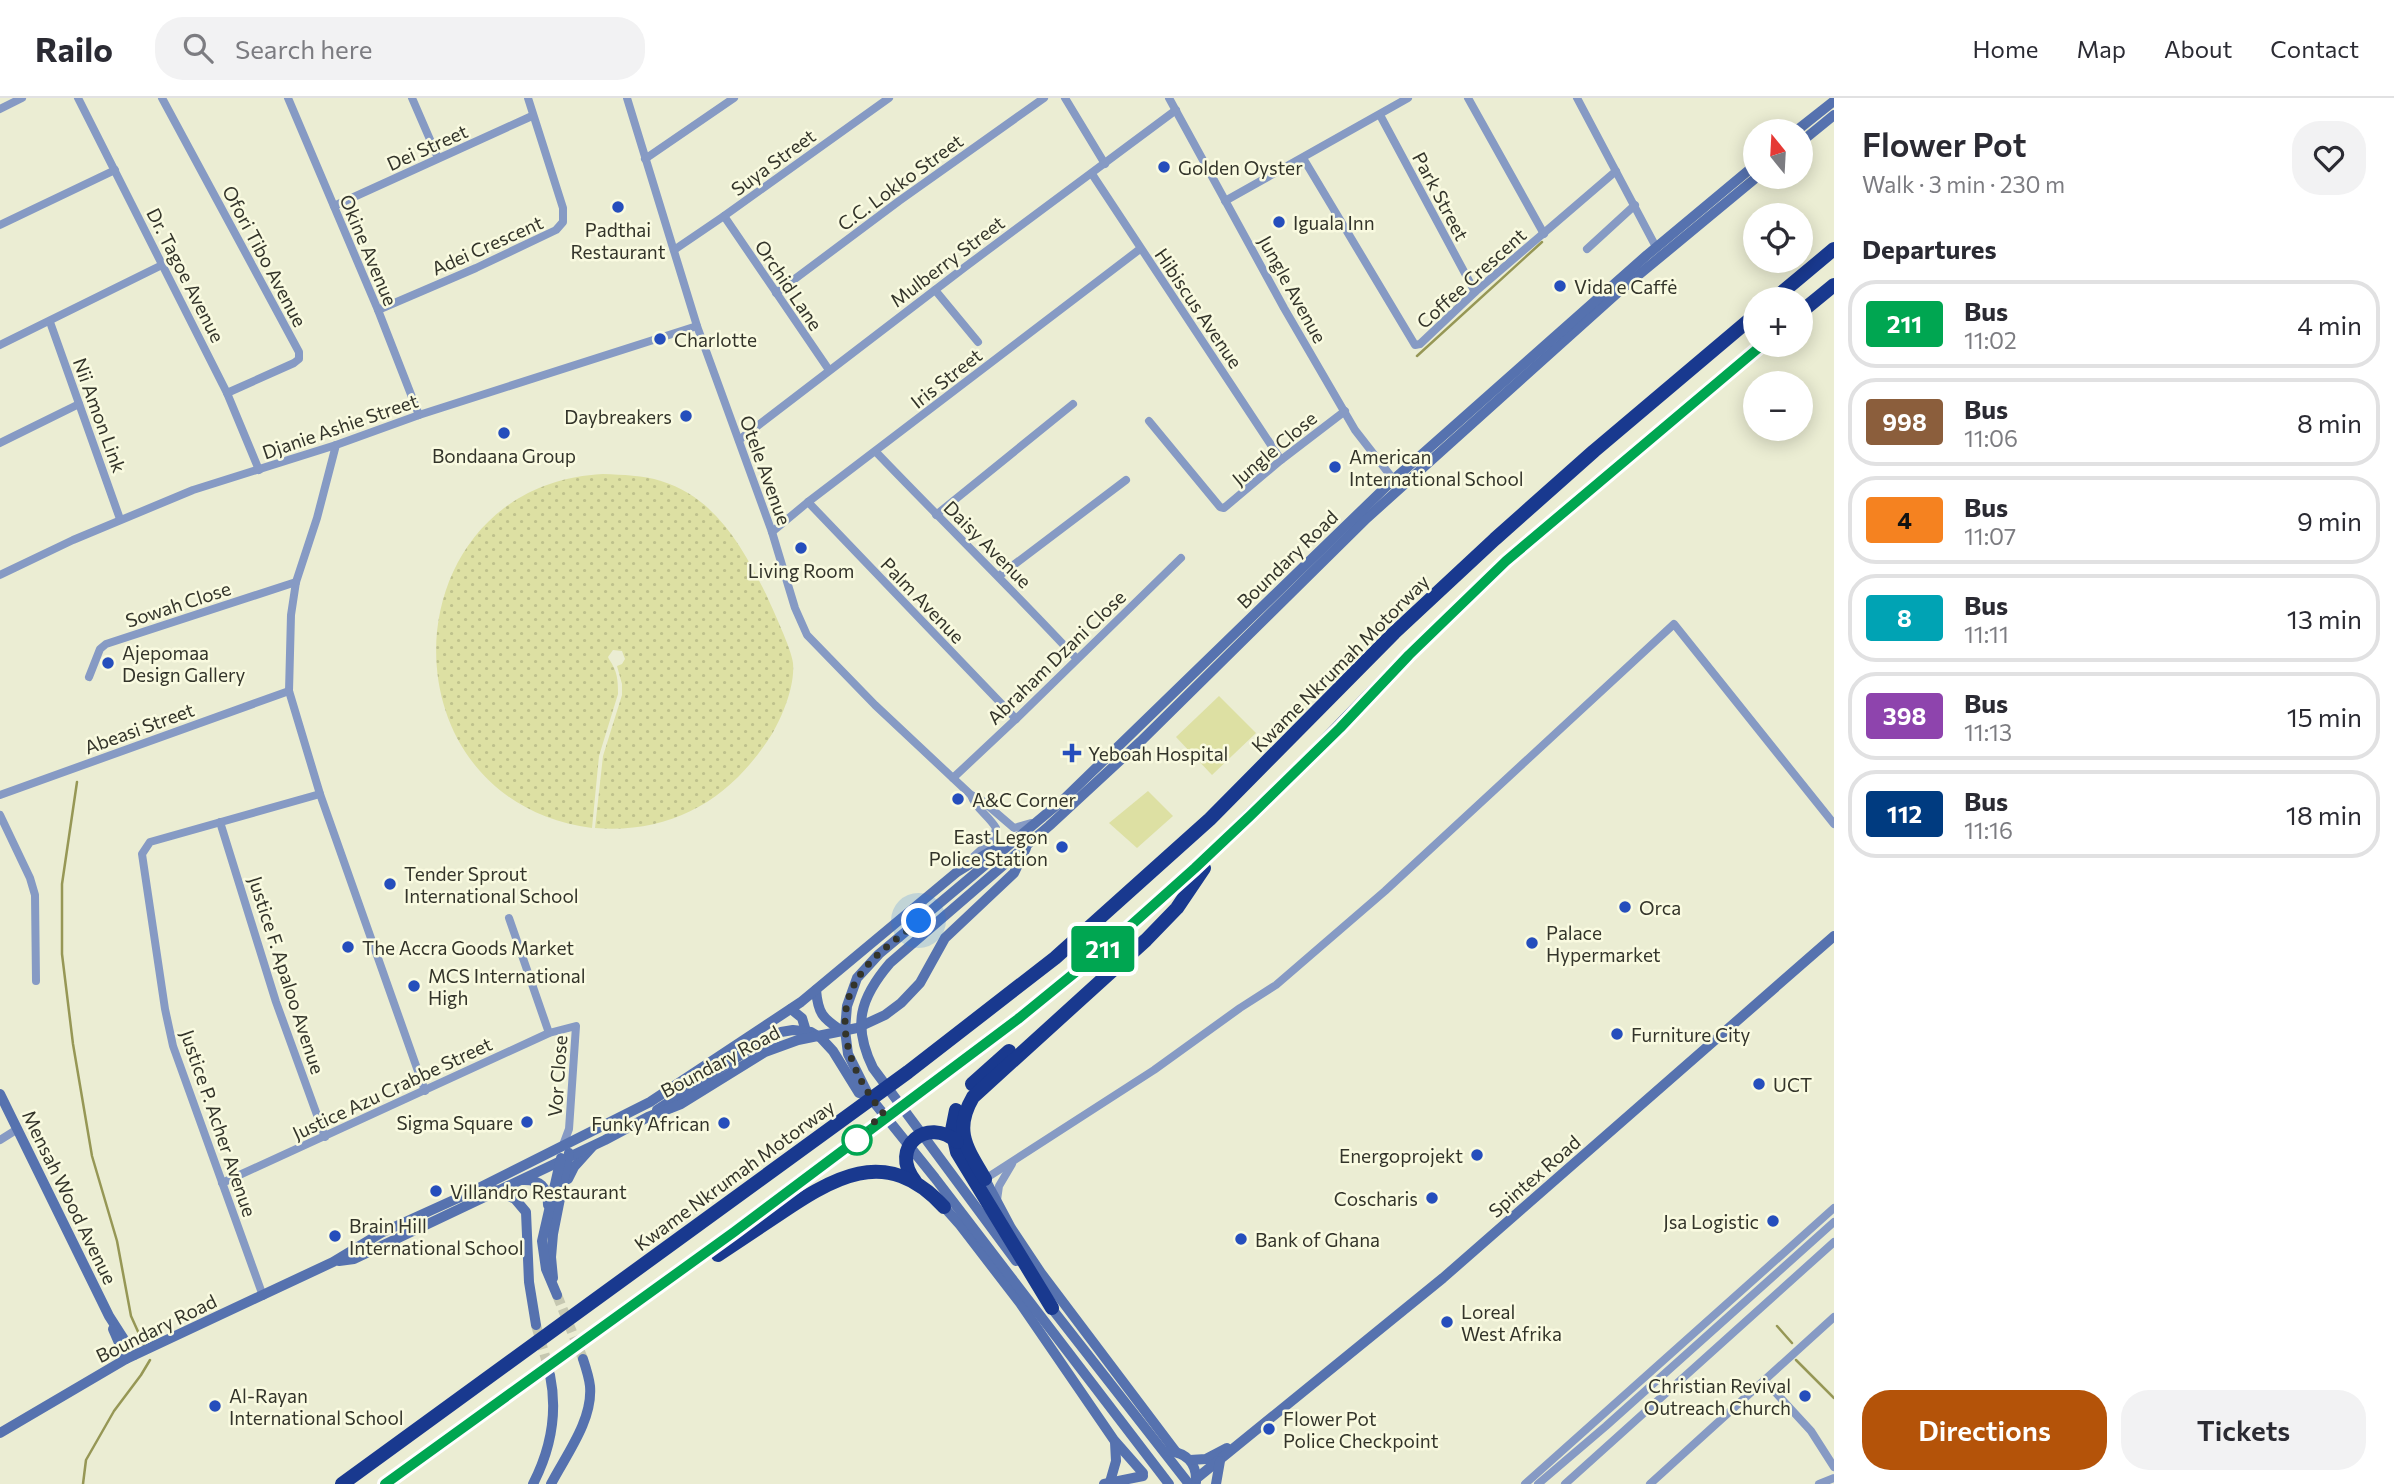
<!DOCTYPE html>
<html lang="en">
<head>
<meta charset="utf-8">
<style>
  body { margin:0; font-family:Commissioner,sans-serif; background:#f2f2f3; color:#2b2b33; height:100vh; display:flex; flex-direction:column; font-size:26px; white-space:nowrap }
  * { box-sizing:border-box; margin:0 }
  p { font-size:23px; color:#7c7c81 }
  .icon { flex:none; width:38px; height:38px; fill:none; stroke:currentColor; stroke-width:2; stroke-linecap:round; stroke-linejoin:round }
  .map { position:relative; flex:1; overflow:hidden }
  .drawer { display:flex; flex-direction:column; background:#fff; width:560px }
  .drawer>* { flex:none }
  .badge { padding:0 14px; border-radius:5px; font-size:24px; line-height:46px }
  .needle { width:46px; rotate:342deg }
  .buttons { position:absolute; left:1743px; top:21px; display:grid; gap:14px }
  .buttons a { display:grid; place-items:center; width:70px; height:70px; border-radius:50%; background:#fff; box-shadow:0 4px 18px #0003; font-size:35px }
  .you { position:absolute; width:35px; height:35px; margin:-18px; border:5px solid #fff; border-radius:50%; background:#1a73e8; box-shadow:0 0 0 10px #1a73e833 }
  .map>.badge { position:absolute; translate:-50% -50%; box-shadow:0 0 0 4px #fff }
  h2 { padding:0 28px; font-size:26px; line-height:63px }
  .round { display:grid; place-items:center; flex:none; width:74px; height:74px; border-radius:28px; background:#f2f2f3 }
  .head { display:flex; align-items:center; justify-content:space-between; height:119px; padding:0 28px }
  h1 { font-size:33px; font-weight:600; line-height:52px }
  .button { display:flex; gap:14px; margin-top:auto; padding:14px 28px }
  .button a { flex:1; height:80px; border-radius:28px; background:#b45309; color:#fff; font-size:28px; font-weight:600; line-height:80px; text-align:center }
  .button a+a { background:#f2f2f3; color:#2b2b33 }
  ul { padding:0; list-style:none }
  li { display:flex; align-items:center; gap:21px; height:88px; margin:0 14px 10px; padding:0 14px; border:4px solid #e1e1e2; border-radius:28px }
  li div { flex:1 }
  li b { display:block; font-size:26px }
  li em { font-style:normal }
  li .badge { min-width:77px; font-weight:700; text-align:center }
  header { display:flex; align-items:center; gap:42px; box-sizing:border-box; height:98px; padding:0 35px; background:#fff; border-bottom:2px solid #e1e1e2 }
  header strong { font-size:33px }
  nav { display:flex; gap:38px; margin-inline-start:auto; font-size:24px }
  .search { width:490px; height:63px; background:#f2f2f3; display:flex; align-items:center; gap:18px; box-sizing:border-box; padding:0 24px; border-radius:28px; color:#7c7c81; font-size:26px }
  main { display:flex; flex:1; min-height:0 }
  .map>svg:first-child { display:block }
</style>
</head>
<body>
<header>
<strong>Railo</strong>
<div class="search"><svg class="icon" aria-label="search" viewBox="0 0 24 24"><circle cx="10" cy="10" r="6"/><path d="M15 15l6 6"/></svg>Search here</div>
<nav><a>Home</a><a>Map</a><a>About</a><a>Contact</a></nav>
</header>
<main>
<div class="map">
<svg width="1834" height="1386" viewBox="0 0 1834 1386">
  <defs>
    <pattern id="grass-dots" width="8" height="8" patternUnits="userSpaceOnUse" patternTransform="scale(1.75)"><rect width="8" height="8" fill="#dde0a3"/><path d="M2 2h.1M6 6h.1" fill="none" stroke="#bec18c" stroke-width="1.8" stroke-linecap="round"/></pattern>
  </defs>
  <rect width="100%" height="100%" fill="#ebedd3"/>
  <path fill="url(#grass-dots)" d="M603 376C623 377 643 377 661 383 716 400 742 449 766 496 772 510 792 552 793 565 795 588 783 617 772 636 731 701 673 736 595 730L603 658 622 597V586L617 568 622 566 625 561 622 553 613 552 608 559C609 562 612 565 613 568 618 576 618 588 618 596L599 658 592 730C377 702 388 387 603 376Z"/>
  <g fill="#dde0a3">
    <polygon points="1219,598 1256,635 1212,677 1176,639"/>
    <polygon points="1148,693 1173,718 1137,750 1109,725"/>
  </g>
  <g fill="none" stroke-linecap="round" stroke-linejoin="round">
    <g stroke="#969755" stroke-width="2.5">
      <polyline points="1417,258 1542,144"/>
      <polyline points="77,684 62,786 62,856 73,946 92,1058 117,1143 131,1218 144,1247"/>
      <polyline points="1777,1228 1792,1245"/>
      <polyline points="1796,1262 1834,1300"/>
      <polyline points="83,1386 86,1362 114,1313 141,1277 150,1262"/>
    </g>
    <g stroke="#c6c8b1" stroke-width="10" stroke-dasharray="10 5" stroke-linecap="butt">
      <polyline points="557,1197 583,1261"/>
      <polyline points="536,1227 550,1275"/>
    </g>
    <g stroke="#869ac4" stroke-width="8">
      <polyline points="78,0 227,295 259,372"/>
      <polyline points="162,0 299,254 299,261 294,265 227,295"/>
      <polyline points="288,0 378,212 419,317"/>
      <polyline points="412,0 438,60"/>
      <polyline points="627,0 697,228 772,434 795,510 807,537 875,607 971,697 979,700 1014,730 1031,725"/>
      <polyline points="1065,0 1105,66"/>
      <polyline points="1169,0 1284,210 1355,332 1397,386"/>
      <polyline points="1468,0 1544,136"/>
      <polyline points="1577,0 1656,149"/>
      <polyline points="0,11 22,0"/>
      <polyline points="1380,17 1475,194"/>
      <polyline points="1303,60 1415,247 1420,246 1475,194 1616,73"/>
      <polyline points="645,61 734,0"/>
      <polyline points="1092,76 1281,362"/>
      <polyline points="1225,103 1408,0"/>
      <polyline points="334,108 532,18"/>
      <polyline points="724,118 829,272"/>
      <polyline points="0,127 115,72"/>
      <polyline points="1587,151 1635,107"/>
      <polyline points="674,152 724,118 889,0"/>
      <polyline points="935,192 978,244"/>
      <polyline points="776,195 899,103 1044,0"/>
      <polyline points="378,212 476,170 556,132 563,124 563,110 528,0"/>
      <polyline points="50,224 120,421"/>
      <polyline points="0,247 164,166"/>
      <polyline points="1149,323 1220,409 1224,410 1281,362 1345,313"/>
      <polyline points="739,342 965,169 1176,12"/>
      <polyline points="0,345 79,306"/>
      <polyline points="336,347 317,420 296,484 291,517 289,593 320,696 425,993"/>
      <path d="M876 354C942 423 1011 490 1076 560"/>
      <polyline points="808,404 1016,621"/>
      <polyline points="936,417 1073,306"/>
      <polyline points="772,434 808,404 1140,151"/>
      <polyline points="0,477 73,442 193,392 336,347 419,317 697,228"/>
      <polyline points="999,478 1126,382"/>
      <polyline points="89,579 100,551 106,546 296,484"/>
      <polyline points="953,680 1016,621 1181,460"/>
      <polyline points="0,697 289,593"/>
      <path d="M971 697C975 710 989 718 996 730L994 740 971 761"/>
      <polyline points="0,717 30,780 35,797 36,883"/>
      <polyline points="220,724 276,904 325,1039"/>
      <polyline points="509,820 549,935"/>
      <polyline points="0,1042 16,1032"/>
      <polyline points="985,1081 1154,972 1240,910 1276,887 1385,793 1674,526 1834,726"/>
      <polyline points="222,1085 549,935 576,928 569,1031 563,1047"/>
      <polyline points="997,1102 999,1088 1012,1066"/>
      <polyline points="263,1198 173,948 165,911 142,756 150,744 320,696"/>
      <polyline points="1764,1282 1811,1333 1834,1369"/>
      <polyline points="1525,1386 1834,1110"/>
      <polyline points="1538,1386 1606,1328 1834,1124"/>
      <polyline points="1565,1386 1834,1144"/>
      <polyline points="1650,1386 1834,1219"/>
      <polyline points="1819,1386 1834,1380"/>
    </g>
    <g stroke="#5672af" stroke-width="10">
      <polyline points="1796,33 1834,3"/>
      <polyline points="1801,44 1834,17"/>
      <path d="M816 892C818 915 822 920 842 933"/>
      <polyline points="791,911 802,920 805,930 802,936"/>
      <polyline points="0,996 109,1218 134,1257"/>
      <polyline points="657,1012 760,944 781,934 793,932 811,934 821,940 833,953 859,995 866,997"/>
      <polyline points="568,1081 574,1069 592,1049"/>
      <polyline points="985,1081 1011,1130 1041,1175 1176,1354"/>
      <path d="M522 1082C540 1081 548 1089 548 1107"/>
      <polyline points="495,1092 515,1101 526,1114 529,1184 536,1227"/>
      <polyline points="944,1109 960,1127 1020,1205 1114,1342 1143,1375"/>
      <polyline points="339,1163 354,1161 605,1042 648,1019 681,1006 765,954 798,942 857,930 885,917 901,905 920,885 945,840 1014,775 1026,750"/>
      <path d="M1016 1163 873 970C852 927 860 900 890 865L1049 728 1140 644 1367 420 1624 189 1757 79"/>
      <polyline points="553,1180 551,1159 553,1136 569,1055"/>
      <polyline points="557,1197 546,1171 542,1143 561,1060"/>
      <polyline points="1049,1207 1189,1386"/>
      <polyline points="113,1231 126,1261"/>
      <polyline points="0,1335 126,1261 333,1164 381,1135 467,1096 650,1004 801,904 957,774 991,753 1006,749"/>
      <path d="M1169 1353C1187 1355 1197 1366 1196 1384"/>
      <polyline points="1190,1362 1206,1361 1227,1350"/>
      <polyline points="1197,1380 1443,1180 1834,838"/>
      <polyline points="1110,1384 1116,1363 1115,1344"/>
      <path d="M533 1386C551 1351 558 1316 550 1277"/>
      <path d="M551 1386C566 1357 593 1322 590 1288 589 1279 586 1270 583 1261"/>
      <polyline points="1104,1386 1143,1378"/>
      <polyline points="1169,1386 935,1080 869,998 848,956 845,932 847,908 857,880 879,856 1064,701 1393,382 1647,157 1755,67"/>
      <polyline points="1216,1386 1220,1363"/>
    </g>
    <g stroke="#19398f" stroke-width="14">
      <polyline points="1774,201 1834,151"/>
      <polyline points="1801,214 1834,187"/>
      <polyline points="972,986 1009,953"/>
      <polyline points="956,1012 952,1032 957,1054 1052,1210"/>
      <path d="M985 1081C967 1050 953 1033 973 999L1146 842 1177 810 1204 770"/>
      <path d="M915 1083C888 1049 928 1018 957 1044"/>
      <path d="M718 1157C736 1145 754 1133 772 1121 832 1080 886 1045 944 1109"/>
      <polyline points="342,1386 908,974 1055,860 1210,721 1394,535 1495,441 1594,353 1755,217"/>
      <polyline points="385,1386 712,1150 1018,921 1109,846 1195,770 1309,660 1398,568 1506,463 1762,247"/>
    </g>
  </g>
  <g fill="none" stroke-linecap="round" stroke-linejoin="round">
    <defs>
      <polyline id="line" points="385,1386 734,1134 1018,921 1110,846 1195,770 1250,718 1340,630 1409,557 1506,463 1762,247"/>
    </defs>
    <use href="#line" stroke="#fff" stroke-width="16"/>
    <use href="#line" stroke="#00a651" stroke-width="10"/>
    <path stroke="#33342a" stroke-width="7" stroke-dasharray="0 12.6" d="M857 1042 883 1015C851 976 827 919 863 873 878 853 900 839 919 823"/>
  </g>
  <g fill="#254ebc" stroke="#f9fae0" stroke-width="2.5">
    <circle cx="1164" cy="69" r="7"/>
    <circle cx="618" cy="109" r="7"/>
    <circle cx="1279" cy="124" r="7"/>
    <circle cx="1560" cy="188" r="7"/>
    <circle cx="660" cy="241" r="7"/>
    <circle cx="686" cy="318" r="7"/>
    <circle cx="504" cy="335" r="7"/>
    <circle cx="1335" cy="369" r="7"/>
    <circle cx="801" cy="450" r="7"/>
    <circle cx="108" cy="565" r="7"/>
    <path d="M1068.5 644.5h7v7h7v7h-7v7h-7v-7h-7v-7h7z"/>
    <circle cx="958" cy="701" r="7"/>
    <circle cx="1062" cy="749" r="7"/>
    <circle cx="390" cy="786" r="7"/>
    <circle cx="1625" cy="809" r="7"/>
    <circle cx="1532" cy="845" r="7"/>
    <circle cx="348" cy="849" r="7"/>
    <circle cx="414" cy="888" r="7"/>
    <circle cx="1617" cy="936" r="7"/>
    <circle cx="1759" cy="986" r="7"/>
    <circle cx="527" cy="1024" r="7"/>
    <circle cx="724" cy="1025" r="7"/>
    <circle cx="1477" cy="1057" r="7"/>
    <circle cx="436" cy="1093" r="7"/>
    <circle cx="1432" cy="1100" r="7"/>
    <circle cx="1773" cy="1123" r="7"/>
    <circle cx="335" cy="1138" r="7"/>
    <circle cx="1241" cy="1141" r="7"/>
    <circle cx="1447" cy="1224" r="7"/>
    <circle cx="1805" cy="1298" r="7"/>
    <circle cx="215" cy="1308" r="7"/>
    <circle cx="1269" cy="1331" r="7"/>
  </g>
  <circle fill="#fff" stroke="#00a651" stroke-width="3.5" cx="857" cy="1042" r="14"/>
  <g text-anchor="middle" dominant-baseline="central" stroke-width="5" stroke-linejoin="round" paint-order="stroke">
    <g font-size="19" fill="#33342a" stroke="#f9fae0">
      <text transform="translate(427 49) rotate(-24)">Dei Street</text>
      <text transform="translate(773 64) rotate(-36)">Suya Street</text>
      <text transform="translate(900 84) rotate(-36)">C.C. Lokko Street</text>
      <text transform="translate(1441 98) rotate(62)">Park Street</text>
      <text transform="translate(487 147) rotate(-24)">Adei Crescent</text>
      <text transform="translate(369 152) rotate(67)">Okine Avenue</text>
      <text transform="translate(265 158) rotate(62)">Ofori Tibo Avenue</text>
      <text transform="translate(947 163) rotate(-37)">Mulberry Street</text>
      <text transform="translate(186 177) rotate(63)">Dr. Tagoe Avenue</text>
      <text transform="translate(1471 180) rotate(-42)">Coffee Crescent</text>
      <text transform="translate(789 187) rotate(56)">Orchid Lane</text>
      <text transform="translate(1293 191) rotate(61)">Jungle Avenue</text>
      <text transform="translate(1199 210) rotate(56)">Hibiscus Avenue</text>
      <text transform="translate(946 280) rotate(-38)">Iris Street</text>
      <text transform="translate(100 317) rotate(70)">Nii Amon Link</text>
      <text transform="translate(340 328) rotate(-19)">Djanie Ashie Street</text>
      <text transform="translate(1274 350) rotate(-40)">Jungle Close</text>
      <text transform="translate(766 372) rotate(70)">Otele Avenue</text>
      <text transform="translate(988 446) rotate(45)">Daisy Avenue</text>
      <text transform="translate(1287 461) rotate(-44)">Boundary Road</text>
      <text transform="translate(923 502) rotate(46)">Palm Avenue</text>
      <text transform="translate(178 506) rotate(-18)">Sowah Close</text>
      <text transform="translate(1056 559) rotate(-44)">Abraham Dzani Close</text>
      <text transform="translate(1340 565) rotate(-45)">Kwame Nkrumah Motorway</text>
      <text transform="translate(139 630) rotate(-20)">Abeasi Street</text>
      <text transform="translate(287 877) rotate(72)">Justice F. Apaloo Avenue</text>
      <text transform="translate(720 963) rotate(-28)">Boundary Road</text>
      <text transform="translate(557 978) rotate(-86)">Vor Close</text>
      <text transform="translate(392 990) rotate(-25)">Justice Azu Crabbe Street</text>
      <text transform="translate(219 1025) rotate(71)">Justice P. Acher Avenue</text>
      <text transform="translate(734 1077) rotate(-36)">Kwame Nkrumah Motorway</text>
      <text transform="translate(1534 1078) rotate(-41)">Spintex Road</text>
      <text transform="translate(70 1099) rotate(64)">Mensah Wood Avenue</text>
      <text transform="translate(156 1230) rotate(-26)">Boundary Road</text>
    </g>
    <g font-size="19" fill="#33342a" stroke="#f9fae0" text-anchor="start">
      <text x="1178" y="69">Golden Oyster</text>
      <text x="1293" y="124">Iguala Inn</text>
      <text x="618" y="131" text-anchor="middle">Padthai<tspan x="618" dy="22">Restaurant</tspan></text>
      <text x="1574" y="188">Vida e Caffė</text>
      <text x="674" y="241">Charlotte</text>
      <text x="672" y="318" text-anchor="end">Daybreakers</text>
      <text x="504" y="357" text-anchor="middle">Bondaana Group</text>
      <text x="1349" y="358">American<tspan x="1349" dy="22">International School</tspan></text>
      <text x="801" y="472" text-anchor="middle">Living Room</text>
      <text x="122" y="554">Ajepomaa<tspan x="122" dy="22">Design Gallery</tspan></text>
      <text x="1088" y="655">Yeboah Hospital</text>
      <text x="972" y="701">A&amp;C Corner</text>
      <text x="1048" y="738" text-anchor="end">East Legon<tspan x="1048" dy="22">Police Station</tspan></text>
      <text x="404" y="775">Tender Sprout<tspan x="404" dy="22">International School</tspan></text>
      <text x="1639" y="809">Orca</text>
      <text x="1546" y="834">Palace<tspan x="1546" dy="22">Hypermarket</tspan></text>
      <text x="362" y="849">The Accra Goods Market</text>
      <text x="428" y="877">MCS International<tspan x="428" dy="22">High</tspan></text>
      <text x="1631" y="936">Furniture City</text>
      <text x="1773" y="986">UCT</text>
      <text x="513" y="1024" text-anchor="end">Sigma Square</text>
      <text x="710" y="1025" text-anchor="end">Funky African</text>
      <text x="1463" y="1057" text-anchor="end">Energoprojekt</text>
      <text x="450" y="1093">Villandro Restaurant</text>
      <text x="1418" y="1100" text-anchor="end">Coscharis</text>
      <text x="1759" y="1123" text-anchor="end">Jsa Logistic</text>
      <text x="349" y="1127">Brain Hill<tspan x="349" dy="22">International School</tspan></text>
      <text x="1255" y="1141">Bank of Ghana</text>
      <text x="1461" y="1213">Loreal<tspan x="1461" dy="22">West Afrika</tspan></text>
      <text x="1791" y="1287" text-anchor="end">Christian Revival<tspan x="1791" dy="22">Outreach Church</tspan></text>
      <text x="229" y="1297">Al-Rayan<tspan x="229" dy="22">International School</tspan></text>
      <text x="1283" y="1320">Flower Pot<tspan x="1283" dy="22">Police Checkpoint</tspan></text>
    </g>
  </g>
</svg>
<div class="buttons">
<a><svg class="needle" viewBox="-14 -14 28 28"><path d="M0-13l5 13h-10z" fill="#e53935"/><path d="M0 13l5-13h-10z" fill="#7c7c81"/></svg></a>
<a><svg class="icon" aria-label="locate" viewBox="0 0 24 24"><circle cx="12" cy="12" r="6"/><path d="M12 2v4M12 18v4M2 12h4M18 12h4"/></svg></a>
<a>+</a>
<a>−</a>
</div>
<div class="you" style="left:919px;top:823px"></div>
<b class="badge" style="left:1103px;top:851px;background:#00a651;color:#fff">211</b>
</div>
<section class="drawer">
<div class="head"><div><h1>Flower Pot</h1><p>Walk · 3 min · 230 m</p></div><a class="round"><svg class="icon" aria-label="heart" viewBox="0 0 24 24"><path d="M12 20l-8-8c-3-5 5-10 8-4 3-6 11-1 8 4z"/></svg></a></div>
<h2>Departures</h2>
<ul>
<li><span class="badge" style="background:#00a651;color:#fff">211</span><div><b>Bus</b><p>11:02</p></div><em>4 min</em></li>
<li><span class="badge" style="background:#8b5e3c;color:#fff">998</span><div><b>Bus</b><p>11:06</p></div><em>8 min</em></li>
<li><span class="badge" style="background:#f58220;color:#111">4</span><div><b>Bus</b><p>11:07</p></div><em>9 min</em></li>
<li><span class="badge" style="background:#00a3b4;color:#fff">8</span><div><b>Bus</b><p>11:11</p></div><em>13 min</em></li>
<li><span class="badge" style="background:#8e44ad;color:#fff">398</span><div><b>Bus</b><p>11:13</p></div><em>15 min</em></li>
<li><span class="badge" style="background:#003b80;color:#fff">112</span><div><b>Bus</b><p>11:16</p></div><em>18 min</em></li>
</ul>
<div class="button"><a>Directions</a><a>Tickets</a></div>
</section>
</main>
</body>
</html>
